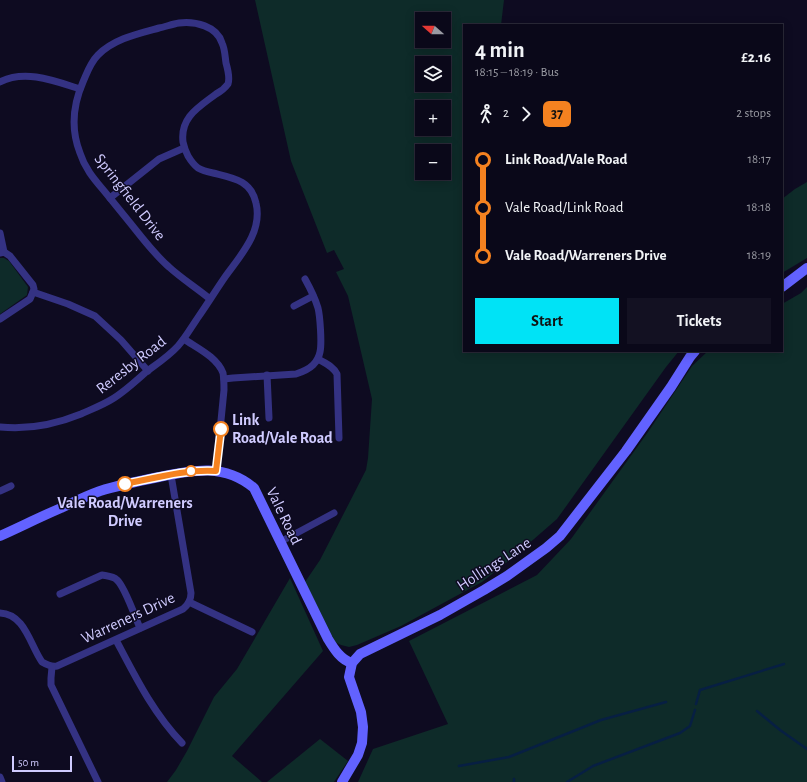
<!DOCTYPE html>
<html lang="en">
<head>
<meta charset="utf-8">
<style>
  body { margin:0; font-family:"Alegreya Sans",sans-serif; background:#131122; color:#f1f3f6; height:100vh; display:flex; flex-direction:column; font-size:15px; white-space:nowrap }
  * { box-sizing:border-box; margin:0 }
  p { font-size:13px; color:#999aa2 }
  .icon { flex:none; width:22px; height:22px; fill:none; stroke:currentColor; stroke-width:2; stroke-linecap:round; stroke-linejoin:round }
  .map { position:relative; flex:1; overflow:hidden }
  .details { position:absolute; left:463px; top:24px; width:320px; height:328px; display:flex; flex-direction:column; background:#0a0819; border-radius:0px; box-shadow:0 2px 10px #0003,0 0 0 1px #2a2938 }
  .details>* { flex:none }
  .badge { padding:0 8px; border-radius:6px; font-size:14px; line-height:26px }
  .needle { width:26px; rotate:291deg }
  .controls { position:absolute; left:415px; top:12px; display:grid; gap:8px }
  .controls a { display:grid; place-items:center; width:36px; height:36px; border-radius:0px; background:#0a0819; box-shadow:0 2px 10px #0003,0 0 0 1px #2a2938; font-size:20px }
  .scale { position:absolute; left:12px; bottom:10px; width:60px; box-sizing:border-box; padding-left:4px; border:2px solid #d0cbff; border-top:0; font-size:11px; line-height:14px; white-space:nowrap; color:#d0cbff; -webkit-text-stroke:3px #0e0b21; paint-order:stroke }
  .map>.badge { position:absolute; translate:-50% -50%; box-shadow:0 0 0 2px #fff }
  .legs { display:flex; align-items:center; gap:6px; height:44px; padding:0 12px; font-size:13px }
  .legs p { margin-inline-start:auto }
  .overview { display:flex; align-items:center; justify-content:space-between; height:68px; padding:0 12px }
  h1 { font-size:22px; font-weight:700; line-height:30px }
  .action { display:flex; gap:8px; margin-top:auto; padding:8px 12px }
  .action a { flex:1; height:46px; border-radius:0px; background:#00e3f6; color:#111; font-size:16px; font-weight:700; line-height:46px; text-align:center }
  .action a+a { background:#131122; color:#f1f3f6 }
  ul { padding:0 12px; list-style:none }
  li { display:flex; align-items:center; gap:14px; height:48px; font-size:15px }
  li i { display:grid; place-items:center; width:6px; height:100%; margin:0 5px; background:currentColor }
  li i::after { content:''; width:10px; height:10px; margin:-5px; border:3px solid; border-radius:50%; background:#0a0819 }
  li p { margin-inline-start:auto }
  li:first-child i { background:linear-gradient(#0000 50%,currentColor 0) }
  li:last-child i { background:linear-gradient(currentColor 50%,#0000 0) }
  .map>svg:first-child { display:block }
</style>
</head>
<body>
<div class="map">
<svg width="807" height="782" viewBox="0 0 807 782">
  <rect width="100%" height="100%" fill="#0e0b21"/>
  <g fill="#0e2b29" fill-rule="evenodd">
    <path d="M255 0H504L501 25H464V351H679L666 367 557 519 511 559 482 582 401 626 357 645 349 647 341 645 335 642 305 582 320 560 366 470 368 458 372 399 348 296 336 272 344 269 334 250 327 253 291 161ZM422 19H444V41H422ZM422 63H444V85H422ZM422 107H444V129H422ZM422 151H444V173H422Z"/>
    <polygon points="807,182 807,258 782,273 782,199 795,189"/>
    <polygon points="0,258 4,258 9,261 28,287 27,295 0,314"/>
    <polygon points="807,287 807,782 358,782 373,749 448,724 409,641 537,575 571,539 648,432 692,366 708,351 782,351 782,304 801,293"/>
    <polygon points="290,578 323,651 232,756 262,782 167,782 176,770 187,751 214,697 237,669"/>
    <polygon points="320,739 348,761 334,782 267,782"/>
  </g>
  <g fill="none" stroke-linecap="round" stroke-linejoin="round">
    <g stroke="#071f43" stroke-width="2.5">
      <polyline points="696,704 700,690 784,664"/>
      <polyline points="757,711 780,730 807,749"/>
      <polyline points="459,766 509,757 601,720 666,702"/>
      <polyline points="514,779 514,782"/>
      <polyline points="567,782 593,766 680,733 690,726 695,710"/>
    </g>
    <g stroke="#343283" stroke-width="7">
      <path d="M0 82C25 69 55 81 80 89"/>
      <polyline points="110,198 159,159 184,148"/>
      <polyline points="0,233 4,252"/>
      <polyline points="0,253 4,252 10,256 33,285 34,289 33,292"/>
      <polyline points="294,306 313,296"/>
      <polyline points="0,319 30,299 33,292 68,304 95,316 121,340 148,371"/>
      <path d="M184 339C197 348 217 357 223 373 224 379 224 384 224 390L216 471"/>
      <path d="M318 359C325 363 333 366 337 374L339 438"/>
      <polyline points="267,375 269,418"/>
      <path d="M224 379 233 378 296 374C302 372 308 370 313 365 316 362 319 357 320 352 322 343 320 316 318 308 315 298 310 288 305 279"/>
      <path d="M0 427C29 430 54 425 81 414 92 409 103 405 114 398 125 391 136 381 146 372 157 364 169 356 178 346 186 337 192 326 199 316 208 303 216 290 225 277 240 256 263 232 256 203 251 180 233 178 213 173 208 172 203 171 198 168 194 165 191 161 188 156 186 152 184 147 183 142 180 117 199 107 216 94 220 92 225 88 228 84 230 78 228 70 226 63 225 57 225 49 222 43 217 26 195 21 179 23 172 24 165 27 159 28 137 34 114 39 98 55 90 63 87 73 83 82 73 105 71 130 80 153 85 169 95 180 105 192 114 203 123 214 131 224 143 239 155 255 169 267 182 279 197 288 210 299"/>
      <polyline points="0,491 11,486"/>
      <polyline points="280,542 334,513"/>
      <path d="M60 594 102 575C107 576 113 576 117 580 125 587 135 617 140 628"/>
      <polyline points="189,602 252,632"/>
      <path d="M0 613C25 614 30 645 42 662 47 665 51 667 57 666L183 609C188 605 191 600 191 593L171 475"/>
      <path d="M116 640C135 676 153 713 182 743"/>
      <polyline points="52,667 51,678 51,685 98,782"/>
      <polyline points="0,777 2,782"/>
    </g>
    <g stroke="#6262ff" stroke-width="10">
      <polyline points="782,287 807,268"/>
      <path d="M0 536C20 527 40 517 61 508 74 502 86 496 100 491 119 485 139 481 159 477 193 470 224 463 254 488L328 639C334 649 341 660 352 663"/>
      <polyline points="342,782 358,755 362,743 363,727 361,712 349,677 352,663 360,654 440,615 484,590 507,576 546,548 560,536 626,451 671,387 690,357 695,351"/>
    </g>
  </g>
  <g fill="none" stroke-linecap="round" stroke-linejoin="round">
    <defs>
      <path id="line-1" d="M125 484C155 478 186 469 216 471L221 429"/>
    </defs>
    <use href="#line-1" stroke="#fff" stroke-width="9"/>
    <use href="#line-1" stroke="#f58220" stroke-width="6"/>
  </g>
  <g fill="#fff" stroke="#f58220" stroke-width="2">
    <circle cx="221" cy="429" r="7"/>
    <circle cx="191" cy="471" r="5"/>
    <circle cx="125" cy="484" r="7"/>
  </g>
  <g text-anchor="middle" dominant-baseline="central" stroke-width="3" stroke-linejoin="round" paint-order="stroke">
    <g font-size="16" fill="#d0cbff" stroke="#0e0b21">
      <text transform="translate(130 197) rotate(52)">Springfield Drive</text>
      <text transform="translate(131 365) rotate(-38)">Reresby Road</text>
      <text transform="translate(284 516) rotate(64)">Vale Road</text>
      <text transform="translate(494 564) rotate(-33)">Hollings Lane</text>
      <text transform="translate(128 618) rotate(-25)">Warreners Drive</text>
    </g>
    <g font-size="16" font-weight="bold" fill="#d0cbff" stroke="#0e0b21" text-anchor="start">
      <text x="232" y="420">Link<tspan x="232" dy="18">Road/Vale Road</tspan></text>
      <text x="125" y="503" text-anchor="middle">Vale Road/Warreners<tspan x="125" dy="18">Drive</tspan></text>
    </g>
  </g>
</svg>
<div class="controls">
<a><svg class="needle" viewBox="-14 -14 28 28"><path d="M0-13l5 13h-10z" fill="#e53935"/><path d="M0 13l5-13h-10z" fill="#999aa2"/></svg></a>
<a><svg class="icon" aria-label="layers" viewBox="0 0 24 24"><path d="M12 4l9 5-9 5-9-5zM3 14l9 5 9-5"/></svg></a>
<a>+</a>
<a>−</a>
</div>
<div class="scale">50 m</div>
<section class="details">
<div class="overview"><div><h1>4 min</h1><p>18:15 – 18:19 · Bus</p></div><b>£2.16</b></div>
<div class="legs"><svg class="icon" aria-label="walk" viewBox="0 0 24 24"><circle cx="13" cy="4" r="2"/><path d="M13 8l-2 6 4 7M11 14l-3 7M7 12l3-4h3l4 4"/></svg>2<svg class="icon" aria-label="forward" viewBox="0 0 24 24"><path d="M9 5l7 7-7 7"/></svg><b class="badge" style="background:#f58220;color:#111">37</b><p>2 stops</p></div>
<ul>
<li><i style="color:#f58220"></i><b>Link Road/Vale Road</b><p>18:17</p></li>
<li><i style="color:#f58220"></i><span>Vale Road/Link Road</span><p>18:18</p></li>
<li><i style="color:#f58220"></i><b>Vale Road/Warreners Drive</b><p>18:19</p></li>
</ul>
<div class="action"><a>Start</a><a>Tickets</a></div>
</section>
</div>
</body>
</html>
